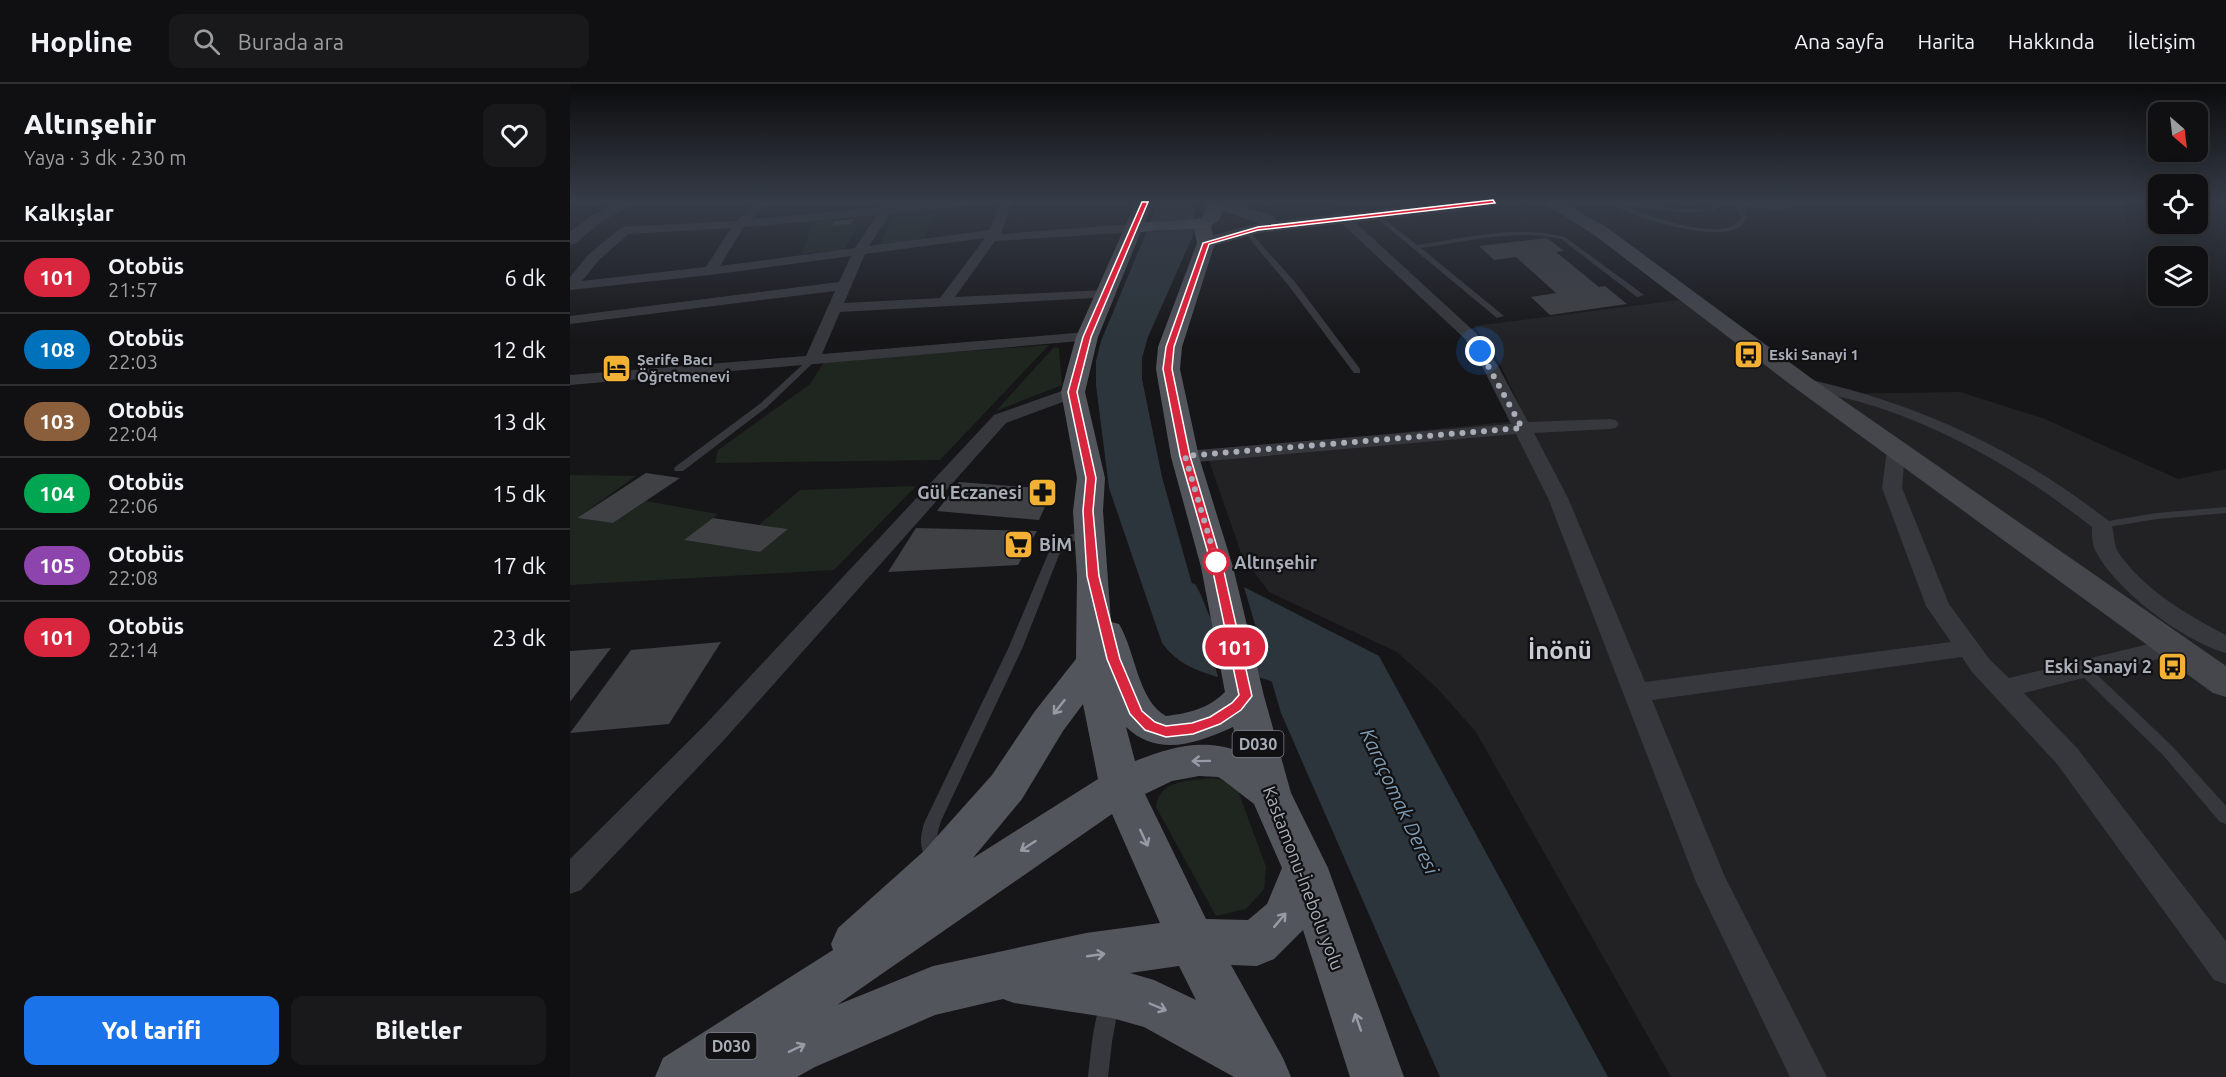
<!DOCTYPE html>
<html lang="tr">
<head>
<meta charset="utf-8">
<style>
  body { margin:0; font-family:Ubuntu,sans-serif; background:#19191b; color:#f1f3f6; height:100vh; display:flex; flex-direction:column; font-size:22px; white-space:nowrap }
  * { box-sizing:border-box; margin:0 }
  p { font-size:20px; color:#9c9d9f }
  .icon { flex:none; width:33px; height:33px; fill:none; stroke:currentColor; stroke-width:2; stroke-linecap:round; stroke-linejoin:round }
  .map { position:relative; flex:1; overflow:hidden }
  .sheet { display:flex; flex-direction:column; background:#101012; width:570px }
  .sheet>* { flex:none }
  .badge { padding:0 12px; border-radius:20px; font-size:21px; line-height:39px }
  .needle { width:39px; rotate:152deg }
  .fabs { position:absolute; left:1578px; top:18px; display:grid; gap:12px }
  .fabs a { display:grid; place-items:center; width:60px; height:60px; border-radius:12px; background:#101012; box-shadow:0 6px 24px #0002,0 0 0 2px #303032; font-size:30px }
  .you { position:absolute; width:30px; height:30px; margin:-15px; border:4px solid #fff; border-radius:50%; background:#1a73e8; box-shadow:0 0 0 9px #1a73e833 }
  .map>.badge { position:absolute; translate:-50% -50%; box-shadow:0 0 0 3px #fff }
  h2 { padding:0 24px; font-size:22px; line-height:54px }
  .round { display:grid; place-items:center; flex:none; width:63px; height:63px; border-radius:12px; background:#19191b }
  .summary { display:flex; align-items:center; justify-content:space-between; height:102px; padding:0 24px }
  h1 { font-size:28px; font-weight:800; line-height:45px }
  .button { display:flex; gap:12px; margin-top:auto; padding:12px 24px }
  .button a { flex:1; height:69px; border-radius:12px; background:#1a73e8; color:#fff; font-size:24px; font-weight:800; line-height:69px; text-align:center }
  .button a+a { background:#19191b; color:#f1f3f6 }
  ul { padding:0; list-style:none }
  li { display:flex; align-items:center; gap:18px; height:72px; padding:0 24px; border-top:2px solid #303032 }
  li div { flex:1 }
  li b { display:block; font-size:22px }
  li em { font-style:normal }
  li .badge { min-width:66px; font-weight:700; text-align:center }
  header { display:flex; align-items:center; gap:36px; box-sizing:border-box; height:84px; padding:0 30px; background:#101012; border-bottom:2px solid #303032 }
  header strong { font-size:28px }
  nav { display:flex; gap:33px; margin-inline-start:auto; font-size:21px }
  .search { width:420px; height:54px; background:#19191b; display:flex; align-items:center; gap:15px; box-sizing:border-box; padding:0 21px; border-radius:12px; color:#9c9d9f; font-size:22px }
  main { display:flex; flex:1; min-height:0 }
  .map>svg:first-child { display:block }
</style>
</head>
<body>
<header>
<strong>Hopline</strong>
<div class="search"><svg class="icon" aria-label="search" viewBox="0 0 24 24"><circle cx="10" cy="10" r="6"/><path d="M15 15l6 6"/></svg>Burada ara</div>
<nav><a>Ana sayfa</a><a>Harita</a><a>Hakkında</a><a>İletişim</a></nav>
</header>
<main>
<section class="sheet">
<div class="summary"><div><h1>Altınşehir</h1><p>Yaya · 3 dk · 230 m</p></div><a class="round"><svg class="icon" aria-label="heart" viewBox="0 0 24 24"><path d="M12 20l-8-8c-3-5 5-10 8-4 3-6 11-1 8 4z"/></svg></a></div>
<h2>Kalkışlar</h2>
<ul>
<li><span class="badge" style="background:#d7263d;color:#fff">101</span><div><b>Otobüs</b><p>21:57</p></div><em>6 dk</em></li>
<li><span class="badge" style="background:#0072bc;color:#fff">108</span><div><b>Otobüs</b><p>22:03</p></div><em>12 dk</em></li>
<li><span class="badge" style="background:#8b5e3c;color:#fff">103</span><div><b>Otobüs</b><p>22:04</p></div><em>13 dk</em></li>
<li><span class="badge" style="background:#00a651;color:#fff">104</span><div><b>Otobüs</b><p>22:06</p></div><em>15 dk</em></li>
<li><span class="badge" style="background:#8e44ad;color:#fff">105</span><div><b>Otobüs</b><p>22:08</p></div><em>17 dk</em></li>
<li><span class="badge" style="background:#d7263d;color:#fff">101</span><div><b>Otobüs</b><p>22:14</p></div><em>23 dk</em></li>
</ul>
<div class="button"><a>Yol tarifi</a><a>Biletler</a></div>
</section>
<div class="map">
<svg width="1656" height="993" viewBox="0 0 1656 993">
  <rect width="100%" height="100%" fill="#161618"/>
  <polygon fill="#222225" points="1117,215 1248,310 1390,308 1475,335 1608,395 1656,385 1656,993 1101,993 906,648 867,604 827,568 699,508 672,472 636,368 956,336 929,278 904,242"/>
  <g fill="#1e261f">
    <polygon points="654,118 830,118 693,131"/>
    <polygon points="366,125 353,157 309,162 325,129"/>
    <polygon points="265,135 263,142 289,140 274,166 232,170 243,137"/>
    <polygon points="479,261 370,376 145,379 148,366 240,300 254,278"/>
    <polygon points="484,263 489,264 492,301 426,327"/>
    <polygon points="0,391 66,392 7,434 43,439 76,417 148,430 115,456 190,468 217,445 189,441 230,406 346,402 264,486 0,501"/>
    <path d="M642 694 658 697 667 704 696 783 694 805 676 825 646 832 586 723C589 695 620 697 642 694Z"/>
  </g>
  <g fill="#2c353c">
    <path d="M589 118H624L625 147 578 253 572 274V295L592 393 648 593C624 586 607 579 592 559L539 404 526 301V277L531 257Z"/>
    <polygon points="674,503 809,572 1038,993 870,993 711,629"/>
  </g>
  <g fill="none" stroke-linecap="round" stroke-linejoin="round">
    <path fill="#2c353c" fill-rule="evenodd" d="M609 496 625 500C635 515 637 536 651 547L742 574 770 587 778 600 770 613C765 615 758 618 752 618 737 619 719 605 705 599 679 587 630 586 611 565 597 551 592 530 586 511L593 500Z"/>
  </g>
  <g fill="#404145">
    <polygon points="283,135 281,140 262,142 264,137"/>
    <polygon points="977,154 994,167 986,168 1029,203 1035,202 1057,220 980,231 961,213 986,209 946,173 924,176 909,162"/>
    <polygon points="76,389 110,394 43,439 7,434"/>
    <polygon points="389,398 483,405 469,436 367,427"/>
    <polygon points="143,434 189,441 218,445 190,468 114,456"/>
    <polygon points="346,444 467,447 448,481 318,488"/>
    <polygon points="151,558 99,640 0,649 61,566"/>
    <polygon points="41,564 0,618 0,567"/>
  </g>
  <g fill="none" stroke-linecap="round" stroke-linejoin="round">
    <g fill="#37383d" fill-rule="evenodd">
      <path d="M1036 118H1045C1072 129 1133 154 1162 142 1166 140 1169 136 1172 133L1166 125 1167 118 1210 122 1219 121 1218 118H1224L1226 122 1210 126 1172 122 1177 134C1174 138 1171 143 1168 144 1141 158 1060 133 1036 118Z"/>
      <polygon points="1051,118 1113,125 1142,123 1143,118 1149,118 1150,121 1144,127 1113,129 1053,121"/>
      <path d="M806 129 847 161C895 154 947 140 995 153L1074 211 1067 213 991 155C946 144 895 158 851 164L934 232 927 234 804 132V130Z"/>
      <polygon points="674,146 678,146 725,198 790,285 790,289 784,289 719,202 674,148"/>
      <polygon points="242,272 245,273 245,277 197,323 113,387 105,387 104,385 105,383 191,319"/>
      <polygon points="1656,423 1656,429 1587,435 1532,444 1526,441 1532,438 1587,429"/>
      <path d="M518 443 522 444 524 446 522 448 502 458 489 471 452 565 371 737C365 756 366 759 374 776L372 781 366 783 360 781C349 767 349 753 355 737L438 565 478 470 494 454Z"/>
      <polygon points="1513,580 1518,582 1602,662 1656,722 1656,740 1650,738 1592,670 1508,588 1506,585 1508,582"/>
      <path d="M540 910 547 912 549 919 542 958 538 993H518C521 967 523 937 533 912Z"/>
    </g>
    <g fill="#37383d" fill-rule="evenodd">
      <path d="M186 118H199L182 135 312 123 315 118H327L324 122 367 118H412L406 121 320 130 299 162 420 146 430 118H442L431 150 564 140 570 144 564 148 425 157 385 213 536 206 541 207 543 210 541 213 270 228 252 270 517 248 525 253 522 256 0 301V291L236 272 265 207 0 240V232L269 198 281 172 140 191 0 206V193L19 170 52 143 167 137ZM307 131 285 164 150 182 174 143ZM161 144 136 183 12 197 29 176 59 150ZM415 154 370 214 274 219 295 170Z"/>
      <polygon points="769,126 773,127 906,249 928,282 958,338 1040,335 1046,336 1049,340 1046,344 1040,345 964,349 998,414 1075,598 1381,558 1356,522 1312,404 1317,366 1319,362 1333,362 1335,366 1332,404 1379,520 1420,576 1439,594 1603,554 1612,557 1615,563 1612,569 1454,609 1507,664 1656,857 1656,900 1644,896 1487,680 1402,588 1392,573 1082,616 1155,793 1257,993 1220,993 1126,798 978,414 946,350 615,379 608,377 606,373 608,369 615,367 941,340 912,282 895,255 765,133 763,130"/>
      <path d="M1233 294C1350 320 1444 364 1539 437 1546 446 1542 458 1548 468 1573 505 1617 531 1656 551V569C1613 557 1545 506 1525 466 1522 459 1522 451 1522 443 1457 392 1386 349 1307 323 1281 315 1254 309 1227 303L1225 299Z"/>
      <polygon points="503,303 509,304 512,308 509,312 436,339 153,657 11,806 0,810 0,775 133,643 424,331"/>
    </g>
    <polygon fill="#37383d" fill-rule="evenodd" points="47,118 66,118 31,138 6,159 0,161 0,148 21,132"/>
    <g fill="#45474d" fill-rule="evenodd">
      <polygon points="639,118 657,118 704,132 706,137 877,118 931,118 923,123 689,149 636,164 630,163 627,159 630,155 689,139 640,123"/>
      <polygon points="972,118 992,118 1035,142 1241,294 1656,582 1656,613 1643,609 1225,304 1023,150"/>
    </g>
    <path fill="#53555c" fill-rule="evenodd" d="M566 118H583L575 138 626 136 633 132 638 118H654L650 135 641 142 645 159 612 263 610 285 629 373 663 483 694 612 721 709 758 784 834 993H780L733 846 704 875 687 882 661 881 713 974 721 993H664L574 943 542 934 444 919 433 915 365 931 245 983 227 993H85L93 974 263 866 261 860 268 844 354 767 422 691 465 627 506 575 507 492 503 427 507 394 491 308 506 253ZM624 145 627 159 588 263 586 285 601 373 631 483 655 608C638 625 619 629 596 632 568 617 565 566 549 540L541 538 533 427 535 394 515 308 528 253 571 147ZM513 620 528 695 403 774 452 715 493 647ZM556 643C589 674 627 659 663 643L669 667C630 654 602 663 565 677ZM629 692 648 693 653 696 684 720 712 784 697 820 678 836 636 835 575 710 602 697ZM542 730 590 839 516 849 363 882 267 921ZM609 882 626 916 584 896 560 889Z"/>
    <g fill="#5b5e65" fill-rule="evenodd">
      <polygon points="621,135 638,136 641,140 638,144 615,144 612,140 615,136"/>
      <polygon points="576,138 582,139 585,143 582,147 564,149 558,148 555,144 558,140"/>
    </g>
  </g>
  <defs><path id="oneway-shaft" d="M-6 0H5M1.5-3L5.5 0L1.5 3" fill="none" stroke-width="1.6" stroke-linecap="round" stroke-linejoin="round" transform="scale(1.5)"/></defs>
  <g stroke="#979ba6">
    <use href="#oneway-shaft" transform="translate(489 623) rotate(128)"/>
    <use href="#oneway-shaft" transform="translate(631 677) rotate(179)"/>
    <use href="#oneway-shaft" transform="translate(574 754) rotate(65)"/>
    <use href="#oneway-shaft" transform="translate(458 762) rotate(147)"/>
    <use href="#oneway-shaft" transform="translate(710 836) rotate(-50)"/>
    <use href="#oneway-shaft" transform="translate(526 871) rotate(-8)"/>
    <use href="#oneway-shaft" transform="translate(588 923) rotate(23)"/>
    <use href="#oneway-shaft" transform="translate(788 938) rotate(-109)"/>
    <use href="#oneway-shaft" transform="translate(227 964) rotate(-26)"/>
  </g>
  <linearGradient id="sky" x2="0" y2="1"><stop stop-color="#0c0c0d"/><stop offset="0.46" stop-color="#363c48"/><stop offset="1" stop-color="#363c48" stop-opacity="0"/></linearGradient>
  <rect width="1656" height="257" fill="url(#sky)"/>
  <polygon fill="#d7263d" stroke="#fff" stroke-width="1.5" points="923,116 925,119 688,146 639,160 604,263 602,285 620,372 653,483 682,612 671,626 650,640 623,650 596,653 575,646 560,630 537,575 517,492 513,427 516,394 498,308 513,253 572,118 578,118 521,253 507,308 526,394 523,427 529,492 550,575 572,627 585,638 596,642 622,639 640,633 662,619 669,611 642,483 610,372 593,285 596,263 633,159 688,143"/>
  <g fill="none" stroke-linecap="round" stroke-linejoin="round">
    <polyline stroke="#a8adb8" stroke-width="6" stroke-dasharray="0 10.8" points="646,478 648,483 615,372 952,344 910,267"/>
  </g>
  <defs>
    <symbol id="bus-square" viewBox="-11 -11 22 22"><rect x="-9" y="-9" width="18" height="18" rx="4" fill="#f2b134" stroke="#111113"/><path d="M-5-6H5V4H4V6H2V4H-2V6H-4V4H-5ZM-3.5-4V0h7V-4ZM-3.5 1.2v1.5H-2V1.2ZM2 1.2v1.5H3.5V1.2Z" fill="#111"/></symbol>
    <symbol id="hotel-square" viewBox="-11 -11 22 22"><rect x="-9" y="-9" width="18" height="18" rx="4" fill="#f2b134" stroke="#111113"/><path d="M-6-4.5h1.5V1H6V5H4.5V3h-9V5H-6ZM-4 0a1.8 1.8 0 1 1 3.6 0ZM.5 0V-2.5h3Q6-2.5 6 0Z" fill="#111"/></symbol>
    <symbol id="pharmacy-square" viewBox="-11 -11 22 22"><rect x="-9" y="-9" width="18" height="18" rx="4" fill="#f2b134" stroke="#111113"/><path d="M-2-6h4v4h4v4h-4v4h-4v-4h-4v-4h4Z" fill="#111"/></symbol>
    <symbol id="supermarket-square" viewBox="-11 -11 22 22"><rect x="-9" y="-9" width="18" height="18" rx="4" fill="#f2b134" stroke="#111113"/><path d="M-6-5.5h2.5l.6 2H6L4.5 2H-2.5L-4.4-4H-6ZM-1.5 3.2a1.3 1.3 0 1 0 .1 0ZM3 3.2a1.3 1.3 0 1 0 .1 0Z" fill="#111"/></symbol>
  </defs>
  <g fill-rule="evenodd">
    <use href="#bus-square" x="1162" y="254" width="33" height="33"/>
    <use href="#hotel-square" x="30" y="268" width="33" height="33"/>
    <use href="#pharmacy-square" x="456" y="392" width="33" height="33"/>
    <use href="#supermarket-square" x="432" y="444" width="33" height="33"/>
    <use href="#bus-square" x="1586" y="566" width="33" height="33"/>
  </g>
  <circle fill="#fff" stroke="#d7263d" stroke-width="3" cx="646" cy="478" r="12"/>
  <g text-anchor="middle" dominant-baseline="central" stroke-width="4.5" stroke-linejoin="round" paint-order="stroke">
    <g font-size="15" font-weight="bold" fill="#a8adb8" stroke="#111113" text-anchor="start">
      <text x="1199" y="270">Eski Sanayi 1</text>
      <text x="67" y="275">Şerife Bacı<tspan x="67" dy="17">Öğretmenevi</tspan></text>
    </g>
    <g fill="#111113" stroke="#7b7e86" stroke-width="1.5">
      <rect x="662.5" y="647" width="51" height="26" rx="4.5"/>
      <rect x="135.5" y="949" width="51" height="26" rx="4.5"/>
    </g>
    <g font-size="16" font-weight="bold" fill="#a8adb8">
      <text x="688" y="660">D030</text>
      <text x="161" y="962">D030</text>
    </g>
    <g font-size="18" font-weight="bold" fill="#a8adb8" stroke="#111113" text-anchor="end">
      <text x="452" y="408">Gül Eczanesi</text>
      <text x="469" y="460" text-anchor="start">BİM</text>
      <text x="1582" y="582">Eski Sanayi 2</text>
    </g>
    <g font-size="18" font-weight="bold" fill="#a8adb8" stroke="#111113" text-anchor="start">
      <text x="664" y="478">Altınşehir</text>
    </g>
    <g font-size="18" fill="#a8adb8" stroke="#111113">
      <text transform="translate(734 794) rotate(69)">Kastamonu-İnebolu yolu</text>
    </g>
    <g font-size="20" font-style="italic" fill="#7f9bb3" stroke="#111113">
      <text transform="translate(830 717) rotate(65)">Karaçomak Deresi</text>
    </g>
    <g font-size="24" font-weight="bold" fill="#c9ccd4" stroke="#111113">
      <text x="990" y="566">İnönü</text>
    </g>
  </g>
</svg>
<div class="fabs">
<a><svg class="needle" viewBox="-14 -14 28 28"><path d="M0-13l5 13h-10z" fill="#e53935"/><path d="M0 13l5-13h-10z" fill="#9c9d9f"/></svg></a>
<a><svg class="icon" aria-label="locate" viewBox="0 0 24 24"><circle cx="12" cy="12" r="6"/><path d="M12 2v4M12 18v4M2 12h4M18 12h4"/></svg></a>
<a><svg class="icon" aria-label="layers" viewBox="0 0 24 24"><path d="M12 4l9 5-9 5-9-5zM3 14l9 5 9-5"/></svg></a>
</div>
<div class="you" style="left:910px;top:267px"></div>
<b class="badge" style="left:665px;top:563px;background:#d7263d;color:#fff">101</b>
</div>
</main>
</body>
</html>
